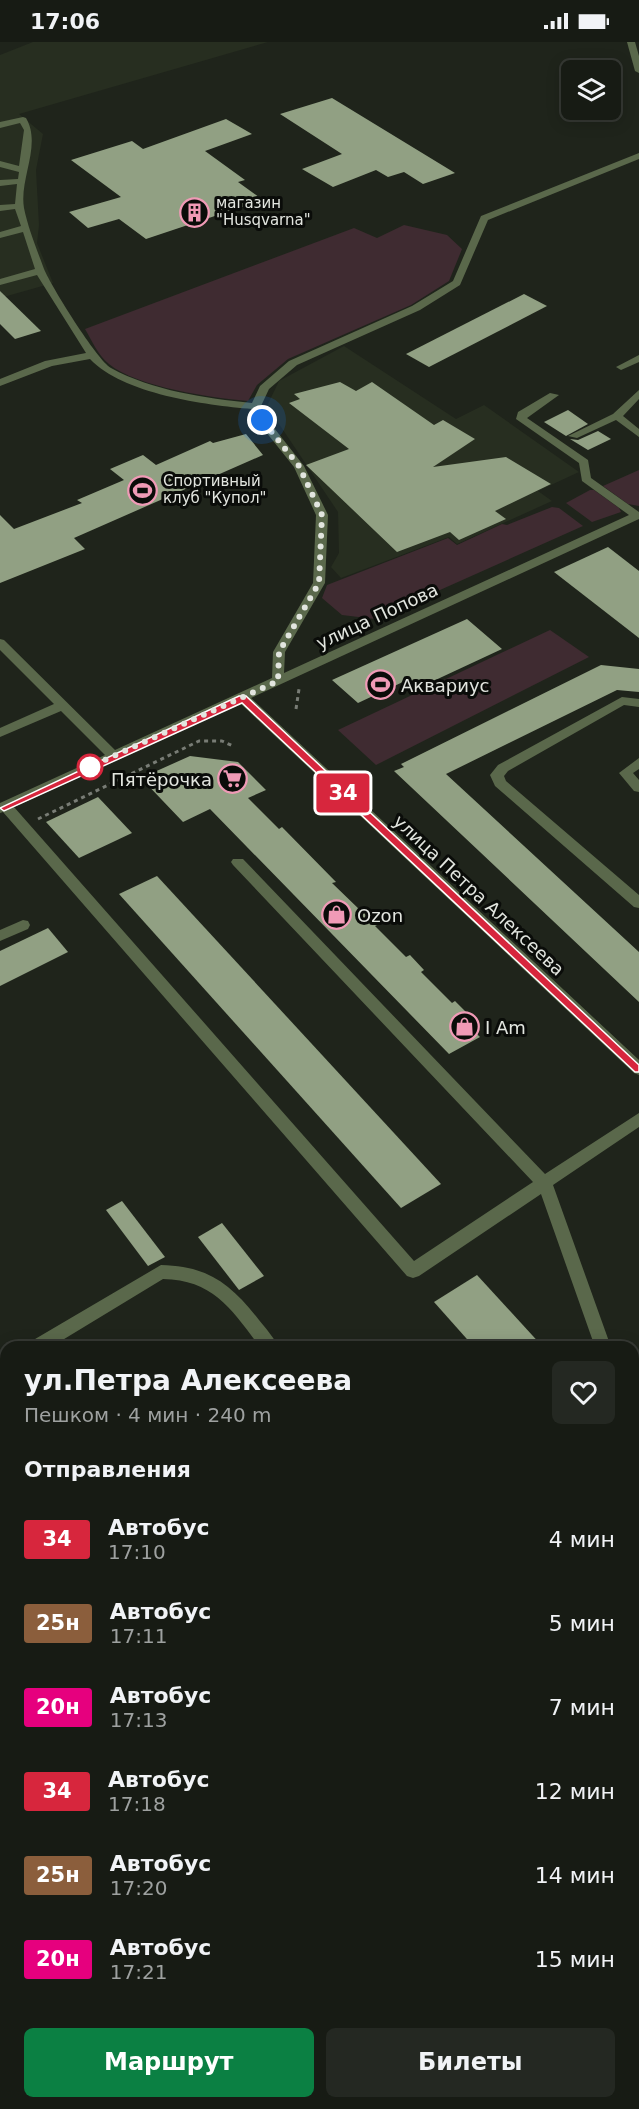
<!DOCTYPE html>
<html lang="ru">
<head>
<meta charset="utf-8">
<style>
  body { margin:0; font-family:"DejaVu Sans",sans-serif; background:#242822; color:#f1f3f6; height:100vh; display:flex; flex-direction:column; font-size:22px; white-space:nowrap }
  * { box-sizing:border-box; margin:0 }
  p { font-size:20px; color:#9ea1a0 }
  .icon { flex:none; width:33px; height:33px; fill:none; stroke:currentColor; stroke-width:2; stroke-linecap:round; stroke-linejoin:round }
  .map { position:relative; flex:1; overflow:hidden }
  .drawer { position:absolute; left:0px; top:1299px; width:639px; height:768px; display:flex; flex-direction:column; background:#171b14; border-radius:18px 18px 0 0; box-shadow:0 3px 15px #0003,0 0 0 2px #363934 }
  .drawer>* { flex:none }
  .badge { padding:0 12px; border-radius:4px; font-size:21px; line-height:39px }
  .tools { position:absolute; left:561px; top:18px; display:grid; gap:12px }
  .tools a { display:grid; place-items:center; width:60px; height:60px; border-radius:9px; background:#171b14; box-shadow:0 3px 15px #0003,0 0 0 2px #363934; font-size:30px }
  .you { position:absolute; width:30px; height:30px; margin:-15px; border:4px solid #fff; border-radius:50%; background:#1a73e8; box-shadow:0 0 0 9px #1a73e833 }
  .map>.badge { position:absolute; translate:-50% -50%; box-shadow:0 0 0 3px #fff }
  h2 { padding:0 24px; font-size:22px; line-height:54px }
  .round { display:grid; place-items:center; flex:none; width:63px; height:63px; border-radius:9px; background:#242822 }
  .summary { display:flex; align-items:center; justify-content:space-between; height:102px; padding:0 24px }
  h1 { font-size:28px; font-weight:700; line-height:45px }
  .action { display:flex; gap:12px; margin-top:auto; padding:12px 24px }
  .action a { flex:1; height:69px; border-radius:9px; background:#0b8043; color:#fff; font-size:24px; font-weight:700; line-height:69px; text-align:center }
  .action a+a { background:#242822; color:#f1f3f6 }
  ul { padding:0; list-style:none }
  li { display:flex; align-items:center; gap:18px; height:84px; padding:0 24px }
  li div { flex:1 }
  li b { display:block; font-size:22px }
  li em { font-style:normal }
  li .badge { min-width:66px; font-weight:700; text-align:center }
  .status { display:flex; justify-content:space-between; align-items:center; height:42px; padding:0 30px; background:#171b14; direction:ltr }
  .status svg { height:16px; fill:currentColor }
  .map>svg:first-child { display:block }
</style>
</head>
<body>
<div class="status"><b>17:06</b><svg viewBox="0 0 49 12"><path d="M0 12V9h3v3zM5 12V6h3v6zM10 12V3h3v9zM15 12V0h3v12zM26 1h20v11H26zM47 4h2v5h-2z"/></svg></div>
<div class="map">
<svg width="639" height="2067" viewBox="0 0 639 2067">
  <rect width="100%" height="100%" fill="#1f241b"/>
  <g fill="#272e20">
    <polygon points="33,0 268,0 19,72 43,92 36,128 39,183 37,201 53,241 0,256 0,13"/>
    <polygon points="344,304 456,377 484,363 579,430 538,449 552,459 457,502 449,495 341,536 331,525 339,511 338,470 267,364 279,339"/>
    <polygon points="6,1576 6,2061 359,2061 358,2067 0,2067 0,1579"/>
  </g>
  <g fill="#3f2b31">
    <path d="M404 183 447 193 462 207 449 239 411 263 288 317 257 343 248 359C213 356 136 345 109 322 98 313 92 299 85 287L354 186 377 196Z"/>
    <polygon points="639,428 639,464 628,462 603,444"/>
    <polygon points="590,448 594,448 619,466 621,470 592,480 566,461"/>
    <polygon points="552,465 559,466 583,484 375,577 342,573 322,556 327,543 448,496 457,503 502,482 507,483"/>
    <polygon points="550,588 589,615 376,723 338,688"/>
  </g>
  <g fill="#91a083">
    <polygon points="332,56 455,131 423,142 404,130 388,135 376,128 333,145 302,127 342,112 280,72"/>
    <polygon points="226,77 252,92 205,109 245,138 238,140 263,158 146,197 119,177 88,186 69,170 121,155 71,118 132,99 143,107"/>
    <polygon points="0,249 41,289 15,297 0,282"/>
    <polygon points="524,252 547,264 429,325 406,312"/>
    <polygon points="340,340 356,349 372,340 434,383 443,378 475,397 433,425 506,415 551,442 495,469 506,477 459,498 450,490 397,510 306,423 349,407 289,361 300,357 294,352"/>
    <polygon points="568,368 588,382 566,394 544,380"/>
    <polygon points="598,389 611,397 588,408 570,397 578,398"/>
    <polygon points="246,392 263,413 74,496 85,507 0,541 0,473 14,487 82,461 77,458 124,438 110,427 143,413 156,423 210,399 213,401"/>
    <polygon points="608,505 639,529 639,596 554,530"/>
    <polygon points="467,577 502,607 414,648 405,639 358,661 332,638"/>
    <polygon points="601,623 639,627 639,650 617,648 446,732 639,910 639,960 394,729 404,725 401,722"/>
    <polygon points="190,714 238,720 266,748 248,756 279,787 282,785 336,840 332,841 361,869 364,868 379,882 375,884 406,915 410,913 424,928 421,930 452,961 455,959 470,974 467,976 477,986 473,988 480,995 449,1012 210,767 183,780 141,736"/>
    <polygon points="98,755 132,791 79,816 46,780"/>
    <polygon points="157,834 441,1142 401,1166 119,852"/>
    <polygon points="48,886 68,910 0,944 0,909"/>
    <polygon points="122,1159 165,1215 148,1224 106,1168"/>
    <polygon points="222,1181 264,1234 239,1248 198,1195"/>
    <polygon points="477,1233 543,1305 474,1305 434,1260"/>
  </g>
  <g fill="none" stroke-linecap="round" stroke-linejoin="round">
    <g stroke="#787c75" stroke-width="3" stroke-dasharray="4 4" stroke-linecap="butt">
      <polyline points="296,667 299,647"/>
      <polyline points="38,777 199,699 222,699 233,704"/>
    </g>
    <g fill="#5a684b" fill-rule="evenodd">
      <polygon points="627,0 635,0 639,14 639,31 635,29"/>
      <path d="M23 75 26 76C42 103 19 137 24 166 28 186 37 208 44 227 51 244 97 318 111 326 153 349 205 356 252 361L260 344 289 319 412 264 453 239 481 174 639 111V117L488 178 460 243 420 268 297 323 269 347 261 364 267 377 304 424 328 473 325 541 285 610 284 631 629 473 582 439 579 421 516 377 518 370 550 351 559 353 527 376 588 418 591 436 639 470V477L251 656 639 1018V1033L634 1031 240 661 14 765 414 1219 533 1140 233 823 231 820 233 817H243L545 1132 639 1071V1085L553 1143 611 1305H595L541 1152 419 1234 413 1236 407 1234 3 770 0 771V761L105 713 61 669 0 695V686L54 662 0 608V597L4 598 115 708 272 636 273 610 313 541 316 473 294 425 258 380 252 367C205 363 123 352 90 317L52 324 0 344V337L45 319 86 311 37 233 0 243V237L35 227 23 190 0 196V190L21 184 15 167 0 169V163L15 162 17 142 0 144V138L18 137 19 130 0 125V119L19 124 24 88 20 81 0 86V80Z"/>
      <polygon points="639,313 639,320 621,328 616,325"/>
      <polygon points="639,348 639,357 623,374 639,387 639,395 616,378 577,396 568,394 613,372"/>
      <polygon points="622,655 639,657 639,665 624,663 508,729 504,734 506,739 639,853 639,866 634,865 495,744 490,733 498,723"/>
      <polygon points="639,716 639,727 633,731 639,738 639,750 634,749 619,731"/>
      <polygon points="23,878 28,879 30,883 28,887 0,899 0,888"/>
      <path d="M161 1223C208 1224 231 1242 259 1278 266 1287 274 1295 278 1305H260C232 1268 214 1238 163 1237L51 1305H28L30 1300Z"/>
      <polygon points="6,1316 6,1331 0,1333 0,1318"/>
      <polygon points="633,1381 639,1383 639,1404 633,1402"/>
      <polygon points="633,1748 639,1751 639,1797 633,1799 633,1776 638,1774 633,1772"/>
      <polygon points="293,2061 318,2061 315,2067 290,2067"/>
    </g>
  </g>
  <polygon fill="#d7263d" stroke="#fff" stroke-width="1.5" points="239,654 246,654 639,1023 639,1030 635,1030 242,661 4,769 0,766"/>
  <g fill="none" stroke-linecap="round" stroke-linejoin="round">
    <polyline stroke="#e2e5df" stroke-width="6" stroke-dasharray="0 10.8" points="90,725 83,728 278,639 279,610 319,541 322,473 299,424 262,378"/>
  </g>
  <defs>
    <symbol id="building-ring" viewBox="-11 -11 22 22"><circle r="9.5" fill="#0a0c09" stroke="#f09ab6" stroke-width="1.5"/><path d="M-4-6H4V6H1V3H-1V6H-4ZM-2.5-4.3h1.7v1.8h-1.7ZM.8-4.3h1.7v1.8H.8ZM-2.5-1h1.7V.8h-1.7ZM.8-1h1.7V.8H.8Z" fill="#f09ab6"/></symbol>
    <symbol id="stadium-ring" viewBox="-11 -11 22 22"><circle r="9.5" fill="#0a0c09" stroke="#f09ab6" stroke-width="1.5"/><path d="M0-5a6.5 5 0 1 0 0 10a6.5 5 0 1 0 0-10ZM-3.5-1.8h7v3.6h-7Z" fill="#f09ab6"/></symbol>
    <symbol id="supermarket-ring" viewBox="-11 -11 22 22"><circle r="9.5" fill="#0a0c09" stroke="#f09ab6" stroke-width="1.5"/><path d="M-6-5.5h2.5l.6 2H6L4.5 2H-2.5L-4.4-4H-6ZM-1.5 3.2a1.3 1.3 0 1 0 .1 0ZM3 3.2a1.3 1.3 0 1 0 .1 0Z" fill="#f09ab6"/></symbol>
    <symbol id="shop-ring" viewBox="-11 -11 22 22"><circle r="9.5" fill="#0a0c09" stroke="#f09ab6" stroke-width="1.5"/><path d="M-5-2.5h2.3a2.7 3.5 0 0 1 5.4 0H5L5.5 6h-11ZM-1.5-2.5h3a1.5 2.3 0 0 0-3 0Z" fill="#f09ab6"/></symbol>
  </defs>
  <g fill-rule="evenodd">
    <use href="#building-ring" x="178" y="154" width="33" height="33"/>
    <use href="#stadium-ring" x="126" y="432" width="33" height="33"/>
    <use href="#stadium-ring" x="364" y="626" width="33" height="33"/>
    <use href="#supermarket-ring" x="216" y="720" width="33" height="33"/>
    <use href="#shop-ring" x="320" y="856" width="33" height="33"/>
    <use href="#shop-ring" x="448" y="968" width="33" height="33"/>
  </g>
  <circle fill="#fff" stroke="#d7263d" stroke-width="3" cx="90" cy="725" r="12"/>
  <g text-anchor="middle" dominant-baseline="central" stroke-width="6" stroke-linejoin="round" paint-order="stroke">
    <g font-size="15" fill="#e2e5df" stroke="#0a0c09" text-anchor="start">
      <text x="216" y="161">магазин<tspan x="216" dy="17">"Husqvarna"</tspan></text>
      <text x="163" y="439">Спортивный<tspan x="163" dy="17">клуб "Купол"</tspan></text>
    </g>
    <g font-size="18" fill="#e2e5df" stroke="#0a0c09">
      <text transform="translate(377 574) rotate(-25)">улица Попова</text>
      <text transform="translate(479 853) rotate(43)">улица Петра Алексеева</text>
    </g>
    <g font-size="18" fill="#e2e5df" stroke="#0a0c09" text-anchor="start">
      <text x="401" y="643">Аквариус</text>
      <text x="212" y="737" text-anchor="end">Пятёрочка</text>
      <text x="357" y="873">Ozon</text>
      <text x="485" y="985">I Am</text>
    </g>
  </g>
</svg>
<div class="tools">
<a><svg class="icon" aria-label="layers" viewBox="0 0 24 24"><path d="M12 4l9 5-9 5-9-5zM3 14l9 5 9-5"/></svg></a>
</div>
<div class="you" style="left:262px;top:378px"></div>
<b class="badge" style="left:343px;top:751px;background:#d7263d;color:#fff">34</b>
<section class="drawer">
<div class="summary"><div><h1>ул.Петра Алексеева</h1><p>Пешком · 4 мин · 240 m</p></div><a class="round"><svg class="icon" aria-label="heart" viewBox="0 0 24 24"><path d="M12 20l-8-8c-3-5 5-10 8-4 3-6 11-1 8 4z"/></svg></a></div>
<h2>Отправления</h2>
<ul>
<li><span class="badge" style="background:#d7263d;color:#fff">34</span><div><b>Автобус</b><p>17:10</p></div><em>4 мин</em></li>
<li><span class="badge" style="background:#8b5e3c;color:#fff">25н</span><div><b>Автобус</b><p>17:11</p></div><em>5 мин</em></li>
<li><span class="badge" style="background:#e6007e;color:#fff">20н</span><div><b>Автобус</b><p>17:13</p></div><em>7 мин</em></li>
<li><span class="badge" style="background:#d7263d;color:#fff">34</span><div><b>Автобус</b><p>17:18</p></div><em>12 мин</em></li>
<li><span class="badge" style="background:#8b5e3c;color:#fff">25н</span><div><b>Автобус</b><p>17:20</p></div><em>14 мин</em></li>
<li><span class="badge" style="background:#e6007e;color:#fff">20н</span><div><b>Автобус</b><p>17:21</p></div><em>15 мин</em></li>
</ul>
<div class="action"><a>Маршрут</a><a>Билеты</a></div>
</section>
</div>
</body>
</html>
